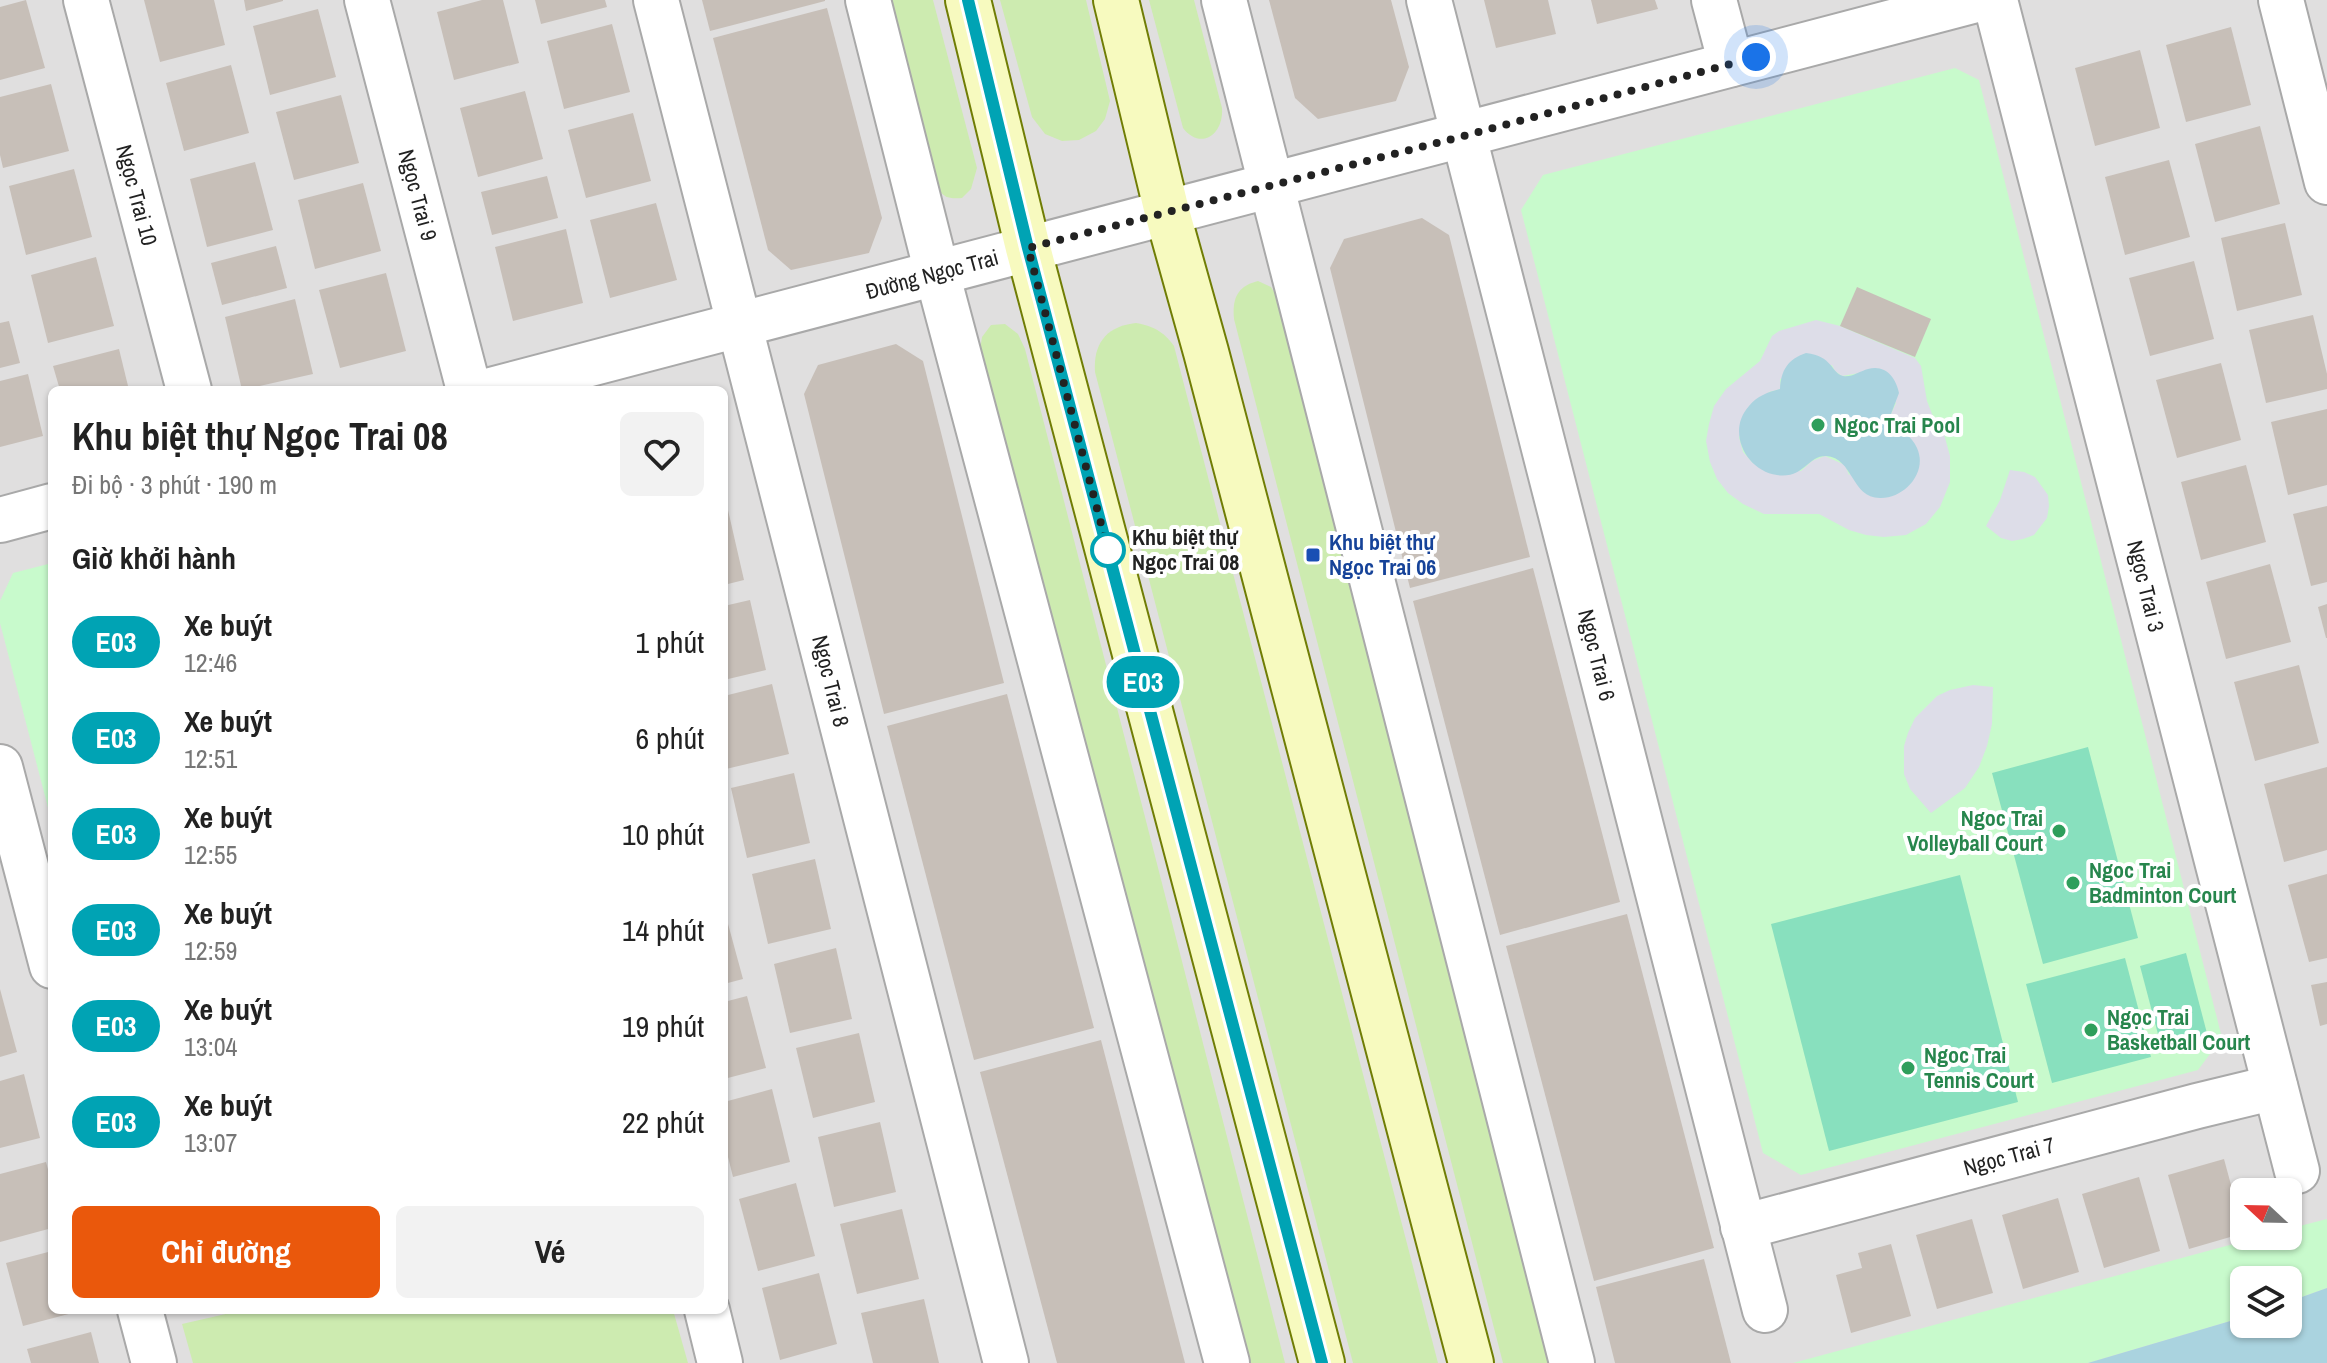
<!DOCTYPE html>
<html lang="vi">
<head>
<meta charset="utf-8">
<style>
  body { margin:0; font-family:"Archivo Narrow",sans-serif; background:#f2f2f2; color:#222; height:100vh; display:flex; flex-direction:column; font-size:30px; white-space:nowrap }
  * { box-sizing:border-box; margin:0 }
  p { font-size:26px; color:#767676 }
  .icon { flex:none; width:44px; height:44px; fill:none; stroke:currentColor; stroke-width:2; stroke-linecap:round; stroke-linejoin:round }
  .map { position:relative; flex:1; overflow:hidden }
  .panel { position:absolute; left:48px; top:386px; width:680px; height:928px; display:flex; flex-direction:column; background:#fff; border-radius:12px; box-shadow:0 2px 6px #0004 }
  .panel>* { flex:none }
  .badge { padding:0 16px; border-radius:26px; font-size:28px; line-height:52px }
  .needle { width:52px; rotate:292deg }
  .fabs { position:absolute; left:2230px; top:1178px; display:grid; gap:16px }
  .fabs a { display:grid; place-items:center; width:72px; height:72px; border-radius:12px; background:#fff; box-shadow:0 2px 6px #0004; font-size:40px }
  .you { position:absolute; width:40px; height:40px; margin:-20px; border:6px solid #fff; border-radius:50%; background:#1a73e8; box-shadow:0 0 0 12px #1a73e833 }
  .map>.badge { position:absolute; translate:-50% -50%; box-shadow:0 0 0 4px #fff }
  h2 { padding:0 24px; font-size:30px; line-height:72px }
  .round { display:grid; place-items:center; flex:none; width:84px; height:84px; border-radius:12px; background:#f2f2f2 }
  .summary { display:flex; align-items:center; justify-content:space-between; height:136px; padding:0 24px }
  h1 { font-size:38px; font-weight:700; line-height:60px }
  .cta { display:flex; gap:16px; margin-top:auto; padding:16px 24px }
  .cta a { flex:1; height:92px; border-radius:12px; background:#ea580c; color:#fff; font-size:32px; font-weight:700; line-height:92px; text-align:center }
  .cta a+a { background:#f2f2f2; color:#222 }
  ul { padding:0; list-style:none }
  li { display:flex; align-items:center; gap:24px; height:96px; padding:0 24px }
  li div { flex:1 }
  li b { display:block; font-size:30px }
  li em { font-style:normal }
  li .badge { min-width:88px; font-weight:700; text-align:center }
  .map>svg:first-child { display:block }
</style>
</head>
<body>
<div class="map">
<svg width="2327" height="1363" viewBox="0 0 2327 1363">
  <rect width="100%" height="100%" fill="#f2efe9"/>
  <path fill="#e0dfdf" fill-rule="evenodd" d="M0 0H2327V1363H0ZM52 390H724V1310H52ZM2244 1192H2288V1236H2244ZM2244 1280H2288V1324H2244Z"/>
  <g fill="#cdebb0">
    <path d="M887 0H933L977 168 971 189 962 198C950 199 944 198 937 188Z"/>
    <polygon points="1000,0 1086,0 1110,101 1105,119 1096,131 1079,140 1062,141 1045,134 1032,117"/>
    <path d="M1149 0H1194L1222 108C1224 134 1201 151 1183 128Z"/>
    <path d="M1258 281 1271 287 1278 298 1549 1363H1503L1234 319C1232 299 1237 286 1258 281Z"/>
    <path d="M1136 323C1153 326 1163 331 1174 346L1438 1363H1353L1095 372C1093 343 1107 326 1136 323Z"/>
    <polygon points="1005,324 1018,334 1025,349 1285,1363 1242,1363 980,350 982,337 991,325"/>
    <polygon points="243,1310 673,1310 688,1363 193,1363 182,1324"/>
  </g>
  <g fill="#c8facc">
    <polygon points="1955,68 1979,80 2222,1038 2198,1070 1801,1175 1763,1153 1521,210 1543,175"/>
    <polygon points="52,563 52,823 0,623 0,601 13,573"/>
    <polygon points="2327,1219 2327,1288 2288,1302 2288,1280 2244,1280 2244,1317 2088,1363 1793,1363 2263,1236 2288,1236 2288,1229"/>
  </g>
  <g fill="#88e0be">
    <polygon points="2088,747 2138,938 2043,964 1992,773"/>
    <polygon points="1960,875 2018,1102 1829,1151 1771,924"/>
    <polygon points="2186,953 2209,1041 2163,1053 2140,966"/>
    <polygon points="2125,958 2151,1057 2052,1083 2026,984"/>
  </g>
  <g fill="#dddde8" fill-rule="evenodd">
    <path d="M1816 320 1840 326 1915 358 1921 366 1927 401 1934 419 1944 434 1950 456V482L1940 507 1926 524 1906 535 1884 537 1866 535 1849 530 1819 514H1764L1743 504 1728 493 1717 479 1710 462 1706 441 1709 424 1714 406 1726 389 1760 361 1772 336 1779 331ZM1832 365 1835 371 1842 376 1859 373 1896 403 1891 414V422L1898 428 1849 475 1845 465 1825 456 1812 461 1801 471 1753 463 1743 452 1739 437 1769 392 1781 389 1780 379Z"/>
    <polygon points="2010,470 2024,472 2035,477 2048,495 2049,506 2047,518 2034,535 2023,539 2012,541 2001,538 1986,526 2000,500"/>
    <polygon points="1973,685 1993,687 1992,724 1987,746 1979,767 1965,788 1931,813 1910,789 1904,774 1904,746 1908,733 1915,718 1937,696 1950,690"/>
  </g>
  <g fill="#aad3df">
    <path d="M1806 353C1833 356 1831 373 1843 376 1851 378 1860 371 1868 369 1885 364 1896 377 1899 393L1891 414V422C1900 430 1912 436 1917 448 1928 472 1905 498 1881 498 1851 499 1854 458 1826 456 1807 456 1804 479 1777 475 1746 471 1726 431 1749 406 1757 396 1768 392 1780 389 1781 370 1788 359 1806 353Z"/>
    <polygon points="2327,1288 2327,1363 2088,1363 2244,1317 2244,1324 2288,1324 2288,1302"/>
  </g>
  <g fill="#c7bfb8">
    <polygon points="26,0 45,68 0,80 0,7"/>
    <polygon points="144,0 214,0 225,45 160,62"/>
    <polygon points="244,0 283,0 283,1 246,11"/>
    <polygon points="482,0 503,0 519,63 454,80 437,12"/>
    <polygon points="535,0 605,0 607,7 541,24"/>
    <polygon points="702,0 825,0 825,1 710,31"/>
    <polygon points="1269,0 1391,0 1409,67 1396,101 1318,119 1295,98"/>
    <polygon points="1484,0 1548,0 1556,34 1496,48"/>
    <polygon points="1591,0 1655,0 1658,9 1597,24"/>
    <polygon points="827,8 882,218 869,253 791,270 768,250 713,38"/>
    <polygon points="318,9 336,77 270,95 253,26"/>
    <polygon points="612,24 630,92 564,109 547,41"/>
    <polygon points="2231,27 2251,105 2186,122 2166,45"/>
    <polygon points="2140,50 2160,128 2095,146 2075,68"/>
    <polygon points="231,65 249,133 184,151 166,83"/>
    <polygon points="51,84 69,151 3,168 0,155 0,97"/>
    <polygon points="525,91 543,159 478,177 460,108"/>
    <polygon points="341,95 359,163 294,180 276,112"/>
    <polygon points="633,113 651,181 586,198 568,130"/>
    <polygon points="2260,126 2280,204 2215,222 2195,144"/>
    <polygon points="2169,160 2190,237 2125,255 2105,177"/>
    <polygon points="255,162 273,230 207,247 190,179"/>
    <polygon points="74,169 92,237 26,255 9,186"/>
    <polygon points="547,176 558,218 492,235 481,192"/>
    <polygon points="363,183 381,251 315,269 298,200"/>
    <polygon points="656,203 677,280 610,298 590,220"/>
    <polygon points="1422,218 1449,235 1530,557 1410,588 1330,268 1344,239"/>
    <polygon points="2285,223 2302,295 2237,311 2221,238"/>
    <polygon points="566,229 583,303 513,321 495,247"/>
    <polygon points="276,246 287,288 222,305 211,263"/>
    <polygon points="96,257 114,326 48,343 31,275"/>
    <polygon points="2194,261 2214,339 2150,356 2129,278"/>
    <polygon points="386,273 406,351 340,368 319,290"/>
    <polygon points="1857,287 1931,319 1915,357 1840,326"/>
    <polygon points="295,299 313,374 242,390 225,317"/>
    <polygon points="2313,315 2327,374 2327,389 2266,403 2249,330"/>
    <polygon points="9,321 20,363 0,368 0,323"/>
    <polygon points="896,344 923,361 1004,683 884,714 804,394 818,365"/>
    <polygon points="119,349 129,390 60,390 53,366"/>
    <polygon points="2221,363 2241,440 2177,458 2156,380"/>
    <polygon points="28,374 43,436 0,447 0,381"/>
    <polygon points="2327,409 2327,485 2288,495 2271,422"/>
    <polygon points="2246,465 2266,542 2201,560 2181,482"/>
    <polygon points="2327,506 2327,582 2311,586 2293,514"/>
    <polygon points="728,510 744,580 724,585 724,511"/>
    <polygon points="2270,564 2291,642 2226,659 2206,582"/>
    <polygon points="1533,568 1620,902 1500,935 1413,601"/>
    <polygon points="750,600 766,670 724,680 724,606"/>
    <polygon points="2327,604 2327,638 2326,638 2318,607"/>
    <polygon points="2299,665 2319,743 2255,761 2234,682"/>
    <polygon points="772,684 789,754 726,769 724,759 724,696"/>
    <polygon points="1007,694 1094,1028 974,1060 887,726"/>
    <polygon points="2327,767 2327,850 2284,862 2264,784"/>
    <polygon points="794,773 810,843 747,858 731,788"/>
    <polygon points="815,859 831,929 768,944 752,874"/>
    <polygon points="2327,874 2327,958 2309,962 2288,885"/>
    <polygon points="724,909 743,979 724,984"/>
    <polygon points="1627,914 1714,1248 1594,1281 1506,946"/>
    <polygon points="836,948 852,1019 790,1033 774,964"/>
    <polygon points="2327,982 2327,1024 2320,1026 2311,985"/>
    <polygon points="0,989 17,1052 0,1057"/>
    <polygon points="747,996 766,1068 724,1079 724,1002"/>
    <polygon points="859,1033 875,1102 813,1118 796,1048"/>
    <polygon points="1101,1040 1185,1363 1057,1363 980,1072"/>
    <polygon points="24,1074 40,1138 0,1148 0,1081"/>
    <polygon points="772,1089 790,1162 733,1177 724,1141 724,1102"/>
    <polygon points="880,1122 896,1192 834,1207 818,1137"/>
    <polygon points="2224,1159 2244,1233 2189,1249 2168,1175"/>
    <polygon points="46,1162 52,1184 52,1228 0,1242 0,1174"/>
    <polygon points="2139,1177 2160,1251 2104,1268 2082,1194"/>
    <polygon points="796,1183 815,1256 758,1271 739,1199"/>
    <polygon points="2058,1198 2079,1272 2023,1289 2002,1215"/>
    <polygon points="902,1209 919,1279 857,1294 840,1224"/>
    <polygon points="1972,1219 1993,1293 1937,1309 1916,1235"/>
    <polygon points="1891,1244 1911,1316 1851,1333 1836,1275 1862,1268 1858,1253"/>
    <polygon points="52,1251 52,1310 80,1311 23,1326 6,1263"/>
    <polygon points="1704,1259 1731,1363 1615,1363 1596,1287"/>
    <polygon points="819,1273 837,1344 780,1360 762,1288"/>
    <polygon points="924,1299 939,1363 873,1363 861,1313"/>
    <polygon points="91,1332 99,1363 31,1363 27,1349"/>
  </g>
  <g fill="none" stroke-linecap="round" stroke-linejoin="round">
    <defs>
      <g id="minor">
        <polyline points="86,0 189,390"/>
        <polyline points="367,0 469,390"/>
        <polyline points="656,0 1006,1363"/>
        <polyline points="868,0 937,273 1227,1363"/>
        <polyline points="1224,0 1572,1363"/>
        <polyline points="1429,0 1765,1310"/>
        <polyline points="1714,0 1731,64"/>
        <polyline points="1995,0 2297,1171"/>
        <polyline points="2281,0 2327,182"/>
        <polyline points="491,390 1976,0"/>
        <polyline points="0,520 52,506"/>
        <polyline points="0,767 52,966"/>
        <polyline points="1743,1227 2197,1106 2275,1087"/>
        <polyline points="140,1310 154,1363"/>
        <polyline points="707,1310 720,1363"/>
      </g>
      <g id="secondary">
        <polyline points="968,0 1028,248 1322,1363"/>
        <polyline points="1116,0 1167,212 1206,352 1471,1363"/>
      </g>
    </defs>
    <use href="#minor" stroke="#a9a9a9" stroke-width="48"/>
    <use href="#secondary" stroke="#707d05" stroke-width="48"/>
    <use href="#minor" stroke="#fff" stroke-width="44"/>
    <use href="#secondary" stroke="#f7fabf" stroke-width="44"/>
  </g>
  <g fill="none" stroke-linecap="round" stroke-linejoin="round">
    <defs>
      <polyline id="line" points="968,0 1028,248 1322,1363"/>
    </defs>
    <use href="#line" stroke="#fff" stroke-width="18"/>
    <use href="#line" stroke="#00a3b4" stroke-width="12"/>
    <polyline stroke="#222" stroke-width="8" stroke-dasharray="0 14.4" points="1108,550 1028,248 1464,136 1756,57"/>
  </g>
  <g fill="#2e9e5b" stroke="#fff" stroke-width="3">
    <circle cx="1818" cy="425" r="8"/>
    <circle cx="2059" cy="831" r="8"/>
    <circle cx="2073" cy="883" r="8"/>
    <circle cx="2091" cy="1030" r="8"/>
    <circle cx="1908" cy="1068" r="8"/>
  </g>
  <circle fill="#fff" stroke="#00a3b4" stroke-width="4" cx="1108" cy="550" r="16"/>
  <rect fill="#1a4fb4" stroke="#fff" stroke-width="3" x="1305" y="547" width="16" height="16" rx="4"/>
  <g text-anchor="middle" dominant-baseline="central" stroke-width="8" stroke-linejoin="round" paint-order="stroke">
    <g font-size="22" fill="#222" stroke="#fff">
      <text transform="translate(137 195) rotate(75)">Ngọc Trai 10</text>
      <text transform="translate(418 195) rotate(75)">Ngọc Trai 9</text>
      <text transform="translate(932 274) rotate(-15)">Đường Ngọc Trai</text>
      <text transform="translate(2146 586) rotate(76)">Ngọc Trai 3</text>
      <text transform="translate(1597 655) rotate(76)">Ngọc Trai 6</text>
      <text transform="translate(831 681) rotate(76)">Ngọc Trai 8</text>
      <text transform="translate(2009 1156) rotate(-15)">Ngọc Trai 7</text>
    </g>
    <g font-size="22" font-weight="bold" fill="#27864d" stroke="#fff" text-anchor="start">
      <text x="1834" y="425">Ngoc Trai Pool</text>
      <text x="2043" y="818" text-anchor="end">Ngoc Trai<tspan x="2043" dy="25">Volleyball Court</tspan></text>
      <text x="2089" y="870">Ngoc Trai<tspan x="2089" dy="25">Badminton Court</tspan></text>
      <text x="2107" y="1017">Ngọc Trai<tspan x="2107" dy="25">Basketball Court</tspan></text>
      <text x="1924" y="1055">Ngoc Trai<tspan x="1924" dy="25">Tennis Court</tspan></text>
    </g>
    <g font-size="22" font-weight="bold" fill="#222" stroke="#fff" text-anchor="start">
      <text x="1132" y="537">Khu biệt thự<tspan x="1132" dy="25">Ngọc Trai 08</tspan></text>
    </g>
    <g font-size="22" font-weight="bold" fill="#164399" stroke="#fff" text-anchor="start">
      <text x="1329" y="542">Khu biệt thự<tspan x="1329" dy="25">Ngọc Trai 06</tspan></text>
    </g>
  </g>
</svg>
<div class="fabs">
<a><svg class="needle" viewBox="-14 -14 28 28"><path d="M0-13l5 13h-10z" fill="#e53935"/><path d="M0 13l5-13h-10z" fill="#767676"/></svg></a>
<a><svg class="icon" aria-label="layers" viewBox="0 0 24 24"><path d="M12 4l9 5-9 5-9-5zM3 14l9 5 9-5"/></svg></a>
</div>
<div class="you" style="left:1756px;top:57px"></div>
<b class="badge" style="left:1143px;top:682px;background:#00a3b4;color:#fff">E03</b>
<section class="panel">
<div class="summary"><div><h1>Khu biệt thự Ngọc Trai 08</h1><p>Đi bộ · 3 phút · 190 m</p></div><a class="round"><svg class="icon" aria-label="heart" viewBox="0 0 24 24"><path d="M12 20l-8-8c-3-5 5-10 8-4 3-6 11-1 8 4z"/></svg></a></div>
<h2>Giờ khởi hành</h2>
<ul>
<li><span class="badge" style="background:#00a3b4;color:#fff">E03</span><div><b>Xe buýt</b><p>12:46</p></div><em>1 phút</em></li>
<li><span class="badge" style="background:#00a3b4;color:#fff">E03</span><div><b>Xe buýt</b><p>12:51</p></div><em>6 phút</em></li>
<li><span class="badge" style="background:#00a3b4;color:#fff">E03</span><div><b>Xe buýt</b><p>12:55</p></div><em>10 phút</em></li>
<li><span class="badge" style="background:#00a3b4;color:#fff">E03</span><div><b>Xe buýt</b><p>12:59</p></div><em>14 phút</em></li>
<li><span class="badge" style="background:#00a3b4;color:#fff">E03</span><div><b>Xe buýt</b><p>13:04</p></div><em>19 phút</em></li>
<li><span class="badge" style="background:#00a3b4;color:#fff">E03</span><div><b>Xe buýt</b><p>13:07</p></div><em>22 phút</em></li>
</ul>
<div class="cta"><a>Chỉ đường</a><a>Vé</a></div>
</section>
</div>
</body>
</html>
